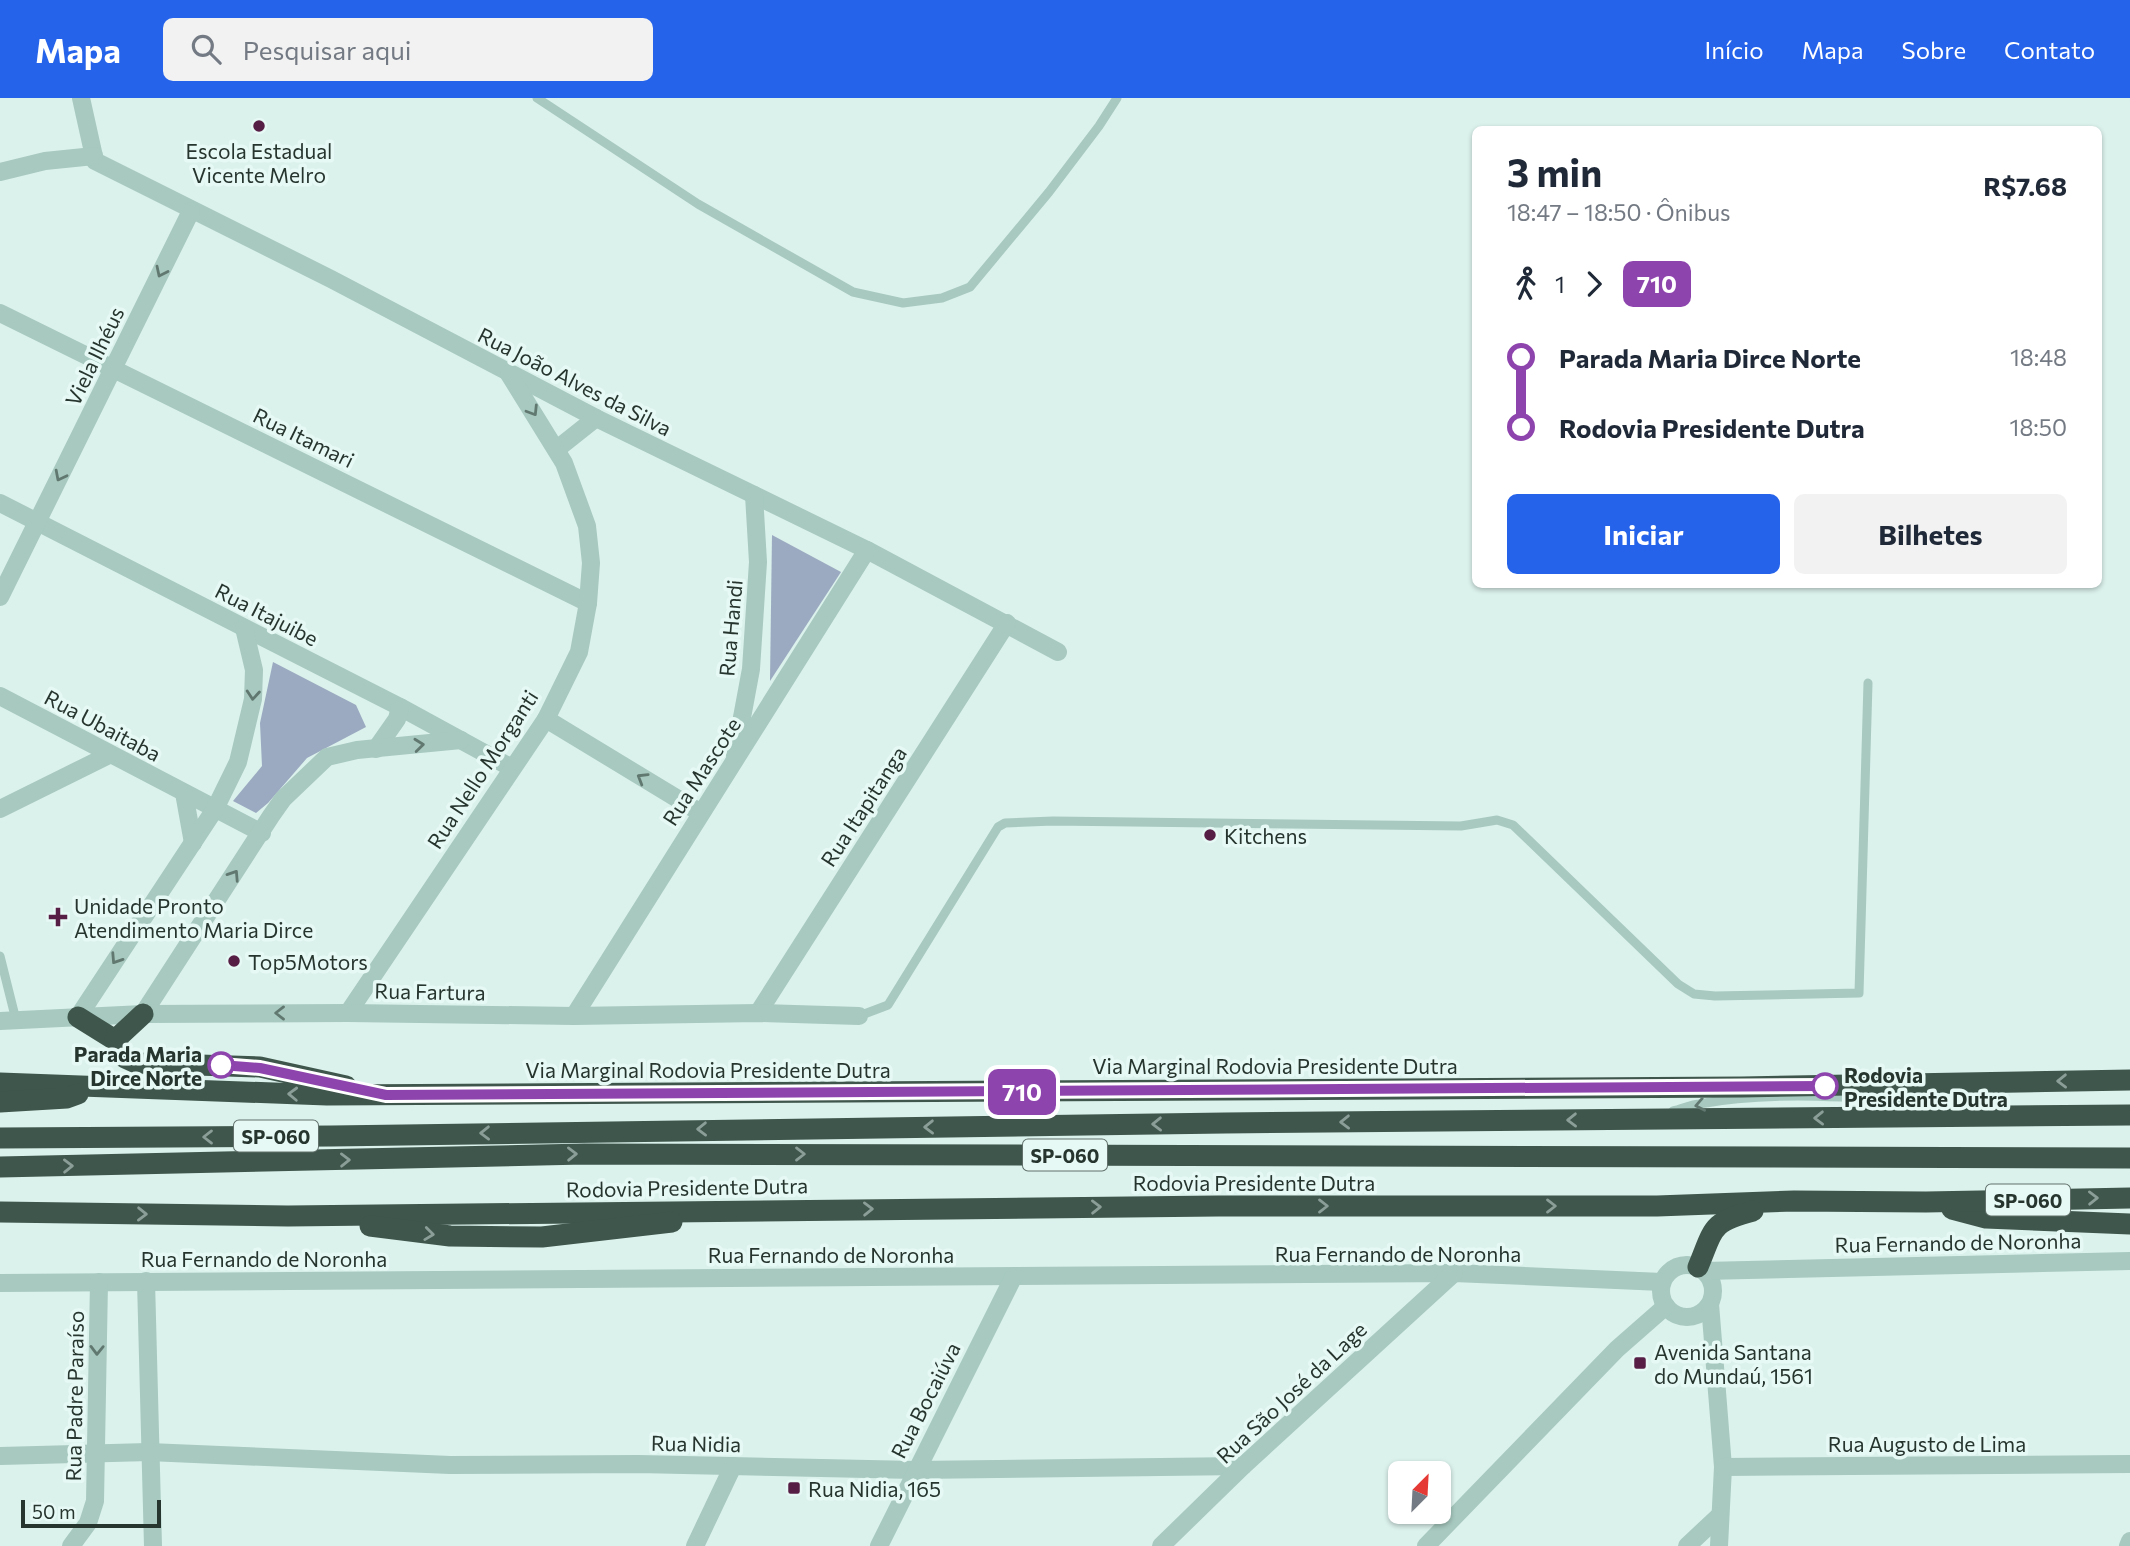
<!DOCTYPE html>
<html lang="pt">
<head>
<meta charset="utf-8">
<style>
  body { margin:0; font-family:Commissioner,sans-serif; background:#f2f2f3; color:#1f2937; height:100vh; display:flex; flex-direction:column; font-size:26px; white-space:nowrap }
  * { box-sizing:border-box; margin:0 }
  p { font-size:23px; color:#747a83 }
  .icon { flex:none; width:38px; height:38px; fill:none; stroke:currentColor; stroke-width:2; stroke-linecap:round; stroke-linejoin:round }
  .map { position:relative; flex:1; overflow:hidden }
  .side { position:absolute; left:1472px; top:28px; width:630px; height:462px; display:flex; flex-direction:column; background:#fff; border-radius:10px; box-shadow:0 2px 5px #0004 }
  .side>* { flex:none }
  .badge { padding:0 14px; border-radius:10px; font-size:24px; line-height:46px }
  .needle { width:46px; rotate:24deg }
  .fabs { position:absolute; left:1388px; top:1363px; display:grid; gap:14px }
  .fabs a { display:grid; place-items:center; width:63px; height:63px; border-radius:10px; background:#fff; box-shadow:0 2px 5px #0004; font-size:35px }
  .scale { position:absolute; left:21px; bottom:18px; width:140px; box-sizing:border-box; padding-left:7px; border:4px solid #27352f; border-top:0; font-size:19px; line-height:24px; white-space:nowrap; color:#27352f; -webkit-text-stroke:5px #e7f9f5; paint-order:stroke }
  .map>.badge { position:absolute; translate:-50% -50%; box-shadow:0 0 0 4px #fff }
  .legs { display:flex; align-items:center; gap:10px; height:77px; padding:0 35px; font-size:23px }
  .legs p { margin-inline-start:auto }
  .headline { display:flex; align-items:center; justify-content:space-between; height:119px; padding:0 35px }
  h1 { font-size:38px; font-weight:700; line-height:52px }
  .button { display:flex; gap:14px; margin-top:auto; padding:14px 35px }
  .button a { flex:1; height:80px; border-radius:10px; background:#2563eb; color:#fff; font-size:28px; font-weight:700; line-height:80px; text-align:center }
  .button a+a { background:#f2f2f3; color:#1f2937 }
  ul { padding:0 35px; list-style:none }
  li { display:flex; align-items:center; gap:24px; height:70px; font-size:26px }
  li i { display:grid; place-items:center; width:10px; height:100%; margin:0 9px; background:currentColor }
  li i::after { content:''; width:18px; height:18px; margin:-9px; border:5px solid; border-radius:50%; background:#fff }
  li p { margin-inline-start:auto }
  li:first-child i { background:linear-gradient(#0000 50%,currentColor 0) }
  li:last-child i { background:linear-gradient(currentColor 50%,#0000 0) }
  header { display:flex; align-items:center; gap:42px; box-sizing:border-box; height:98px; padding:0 35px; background:#2563eb; color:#fff }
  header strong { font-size:33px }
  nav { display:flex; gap:38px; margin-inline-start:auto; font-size:24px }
  .search { width:490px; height:63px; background:#f2f2f3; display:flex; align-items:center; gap:18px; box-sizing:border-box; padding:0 24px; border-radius:10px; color:#747a83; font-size:26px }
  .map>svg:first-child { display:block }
</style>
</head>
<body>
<header>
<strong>Mapa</strong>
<div class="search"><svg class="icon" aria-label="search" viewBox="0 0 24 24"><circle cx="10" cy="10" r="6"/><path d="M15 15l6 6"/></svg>Pesquisar aqui</div>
<nav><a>Início</a><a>Mapa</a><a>Sobre</a><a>Contato</a></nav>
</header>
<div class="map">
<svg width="2130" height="1448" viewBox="0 0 2130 1448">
  <rect width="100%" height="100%" fill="#dbf1ec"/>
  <g fill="#9baac0">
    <polygon points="772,437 841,474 770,583 770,582"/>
    <polygon points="273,564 356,607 366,629 307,660 268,705 256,715 233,703 262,668 260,625"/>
  </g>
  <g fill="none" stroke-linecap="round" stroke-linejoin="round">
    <g stroke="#a7c9bf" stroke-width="9">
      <polyline points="537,0 698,106 853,194 903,205 942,200 970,189 1049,94 1099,28 1117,0"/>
      <polyline points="0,858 16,922"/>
      <polyline points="859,918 888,907 998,729 1005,725 1053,723 1461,728 1497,722 1513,727 1678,886 1694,896 1715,898 1859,895 1868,585"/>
      <path d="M1673 1013C1682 1011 1690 1007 1699 1006 1780 991 1865 1001 1947 1005L1968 1012"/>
    </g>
    <g stroke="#a7c9bf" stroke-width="18">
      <polyline points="81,0 95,63 331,181 596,320 867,452 1058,554"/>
      <polyline points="0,74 45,63 94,58"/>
      <polyline points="0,215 588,505"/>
      <polyline points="557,351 596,320"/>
      <polyline points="0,405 400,609 512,670"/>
      <polyline points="0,499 191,113"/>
      <polyline points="0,598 262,735"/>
      <polyline points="546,621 701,715"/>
      <polyline points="376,651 397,621 400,609"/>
      <polyline points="735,657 751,571 758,464 754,397"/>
      <polyline points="184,695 193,745"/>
      <polyline points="0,711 109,657"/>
      <polyline points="348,915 546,621 579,554 588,505 591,465 587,428 564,365 509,276"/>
      <polyline points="758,915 1007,525"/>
      <polyline points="143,916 271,718 283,701 327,659 357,652 461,642"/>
      <polyline points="574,918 867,452"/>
      <polyline points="78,919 215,711 238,664 253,601 254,572 244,530"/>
      <polyline points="0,923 143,916 348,915 574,918 758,915 859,918"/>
      <circle cx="1687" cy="1193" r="26"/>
      <polyline points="1704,1173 2130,1163"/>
      <polyline points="146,1183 153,1448"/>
      <polyline points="0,1185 1454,1175 1662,1184"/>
      <polyline points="1710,1206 1723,1369 1719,1448"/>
      <polyline points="0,1358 149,1354 450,1367 638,1366 915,1372 1243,1368"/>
      <polyline points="1723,1369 2130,1366"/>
      <polyline points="71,1448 88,1425 95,1403 99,1184"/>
      <polyline points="695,1448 733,1368"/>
      <polyline points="879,1448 1014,1178"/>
      <polyline points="1161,1448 1243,1368 1454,1175"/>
      <polyline points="1426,1448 1617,1251 1666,1208"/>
      <polyline points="1687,1448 1719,1418"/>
      <polyline points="2128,1448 2130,1443"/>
    </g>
    <g stroke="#3f564c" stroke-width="21">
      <polyline points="78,919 115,942 125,960 136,965 260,969 346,988"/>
      <polyline points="115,942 143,916"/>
      <polyline points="0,985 327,997 1742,989 2130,982"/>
      <polyline points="0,1004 67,1000 78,996"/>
      <polyline points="0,1040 332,1038 1225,1025 2130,1017"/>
      <polyline points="0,1069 584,1056 2130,1060"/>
      <polyline points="1952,1111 1986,1120 2130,1126"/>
      <polyline points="0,1114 288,1118 1218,1108 1657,1108 1794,1103 1926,1104 2130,1100"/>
      <polyline points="370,1128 450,1138 542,1139 672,1124"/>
      <path d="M1698 1169C1714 1131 1710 1124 1753 1113"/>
    </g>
  </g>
  <defs><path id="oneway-chevron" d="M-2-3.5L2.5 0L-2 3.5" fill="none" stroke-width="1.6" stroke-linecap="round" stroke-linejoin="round" transform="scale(1.75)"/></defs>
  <g stroke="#617870">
    <use href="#oneway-chevron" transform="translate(161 174) rotate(116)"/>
    <use href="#oneway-chevron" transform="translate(533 313) rotate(58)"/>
    <use href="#oneway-chevron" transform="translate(60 378) rotate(117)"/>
    <use href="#oneway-chevron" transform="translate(253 597) rotate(95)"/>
    <use href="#oneway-chevron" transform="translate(419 647) rotate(-6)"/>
    <use href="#oneway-chevron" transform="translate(642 680) rotate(-149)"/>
    <use href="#oneway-chevron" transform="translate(234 777) rotate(-57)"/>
    <use href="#oneway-chevron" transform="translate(116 861) rotate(123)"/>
    <use href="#oneway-chevron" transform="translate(280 915) rotate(180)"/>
    <use href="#oneway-chevron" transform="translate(1700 1007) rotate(169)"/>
    <use href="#oneway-chevron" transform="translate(97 1252) rotate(91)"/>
  </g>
  <g stroke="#8b9f98">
    <use href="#oneway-chevron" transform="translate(2062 983) rotate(179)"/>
    <use href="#oneway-chevron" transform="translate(293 996) rotate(-178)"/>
    <use href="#oneway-chevron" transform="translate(1819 1020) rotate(179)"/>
    <use href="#oneway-chevron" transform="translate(1572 1022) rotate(179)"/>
    <use href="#oneway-chevron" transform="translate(1345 1024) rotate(179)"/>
    <use href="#oneway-chevron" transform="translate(1157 1026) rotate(179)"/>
    <use href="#oneway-chevron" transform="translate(929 1029) rotate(179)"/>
    <use href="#oneway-chevron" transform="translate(702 1031) rotate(179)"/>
    <use href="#oneway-chevron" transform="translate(485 1035) rotate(179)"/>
    <use href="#oneway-chevron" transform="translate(208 1039) rotate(180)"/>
    <use href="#oneway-chevron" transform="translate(572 1056) rotate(-1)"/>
    <use href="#oneway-chevron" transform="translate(800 1056)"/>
    <use href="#oneway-chevron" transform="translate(345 1062) rotate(-1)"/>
    <use href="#oneway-chevron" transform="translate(68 1068) rotate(-1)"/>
    <use href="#oneway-chevron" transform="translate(2093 1100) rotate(-1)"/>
    <use href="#oneway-chevron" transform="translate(1323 1108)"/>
    <use href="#oneway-chevron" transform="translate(1551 1108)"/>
    <use href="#oneway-chevron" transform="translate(1096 1109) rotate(-1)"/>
    <use href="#oneway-chevron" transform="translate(868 1111) rotate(-1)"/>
    <use href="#oneway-chevron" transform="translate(142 1116) rotate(1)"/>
    <use href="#oneway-chevron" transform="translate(429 1136) rotate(7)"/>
  </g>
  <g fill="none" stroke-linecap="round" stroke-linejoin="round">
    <defs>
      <polyline id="line-1" points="221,967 260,970 386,997 1825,988"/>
    </defs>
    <use href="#line-1" stroke="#fff" stroke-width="16"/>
    <use href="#line-1" stroke="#8e44ad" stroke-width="10"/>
  </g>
  <g fill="#561e44" stroke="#e7f9f5" stroke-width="2.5">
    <circle cx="259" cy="28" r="7"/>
    <circle cx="1210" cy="737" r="7"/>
    <path d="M54.5 808.5h7v7h7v7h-7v7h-7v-7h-7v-7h7z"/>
    <circle cx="234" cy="863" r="7"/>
    <rect x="1633" y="1258" width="14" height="14" rx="3.5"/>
    <rect x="787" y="1383" width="14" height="14" rx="3.5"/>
  </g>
  <g fill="#fff" stroke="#8e44ad" stroke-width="3.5">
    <circle cx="221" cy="967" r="12"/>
    <circle cx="1825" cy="988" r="12"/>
  </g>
  <g text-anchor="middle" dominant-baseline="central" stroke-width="7" stroke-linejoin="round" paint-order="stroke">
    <g fill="#e7f9f5" stroke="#61706a" stroke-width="2">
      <rect x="234" y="1022.5" width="84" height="31" rx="5"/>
      <rect x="1023" y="1041.5" width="84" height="31" rx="5"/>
      <rect x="1986" y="1086.5" width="84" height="31" rx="5"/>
    </g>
    <g font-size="19" font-weight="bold" fill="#27352f">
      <text x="276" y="1038">SP-060</text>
      <text x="1065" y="1057">SP-060</text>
      <text x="2028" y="1102">SP-060</text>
    </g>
    <g font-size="21" fill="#27352f" stroke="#e7f9f5" text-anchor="start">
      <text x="259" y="52" text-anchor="middle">Escola Estadual<tspan x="259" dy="24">Vicente Melro</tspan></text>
      <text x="1224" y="737">Kitchens</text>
      <text x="74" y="807">Unidade Pronto<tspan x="74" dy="24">Atendimento Maria Dirce</tspan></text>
      <text x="248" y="863">Top5Motors</text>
      <text x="1654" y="1253">Avenida Santana<tspan x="1654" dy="24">do Mundaú, 1561</tspan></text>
      <text x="808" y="1390">Rua Nidia, 165</text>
    </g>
    <g font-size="21" fill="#27352f" stroke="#e7f9f5">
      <text transform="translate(94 258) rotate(-64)">Viela Ilhéus</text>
      <text transform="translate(575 283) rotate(27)">Rua João Alves da Silva</text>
      <text transform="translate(304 339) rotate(26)">Rua Itamari</text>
      <text transform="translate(267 516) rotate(27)">Rua Itajuibe</text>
      <text transform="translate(730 530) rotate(-85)">Rua Handi</text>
      <text transform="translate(103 627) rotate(28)">Rua Ubaitaba</text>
      <text transform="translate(482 671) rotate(-57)">Rua Nello Morganti</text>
      <text transform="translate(701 673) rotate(-57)">Rua Mascote</text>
      <text transform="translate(863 708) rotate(-57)">Rua Itapitanga</text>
      <text transform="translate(430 893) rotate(1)">Rua Fartura</text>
      <text x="1275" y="967">Via Marginal Rodovia Presidente Dutra</text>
      <text x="708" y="971">Via Marginal Rodovia Presidente Dutra</text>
      <text x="1254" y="1084">Rodovia Presidente Dutra</text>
      <text transform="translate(687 1089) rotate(-1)">Rodovia Presidente Dutra</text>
      <text transform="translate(1958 1144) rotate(-1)">Rua Fernando de Noronha</text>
      <text x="1398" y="1155">Rua Fernando de Noronha</text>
      <text x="831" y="1156">Rua Fernando de Noronha</text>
      <text x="264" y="1160">Rua Fernando de Noronha</text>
      <text transform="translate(1291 1294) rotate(-43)">Rua São José da Lage</text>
      <text transform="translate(74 1298) rotate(-89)">Rua Padre Paraíso</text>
      <text transform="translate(925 1302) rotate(-63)">Rua Bocaiúva</text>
      <text transform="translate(696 1345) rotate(1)">Rua Nidia</text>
      <text x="1927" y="1345">Rua Augusto de Lima</text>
    </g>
    <g font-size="21" font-weight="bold" fill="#27352f" stroke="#e7f9f5" text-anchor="end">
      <text x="202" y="955">Parada Maria<tspan x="202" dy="24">Dirce Norte</tspan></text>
      <text x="1844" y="976" text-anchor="start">Rodovia<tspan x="1844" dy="24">Presidente Dutra</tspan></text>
    </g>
  </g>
</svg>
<div class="fabs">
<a><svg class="needle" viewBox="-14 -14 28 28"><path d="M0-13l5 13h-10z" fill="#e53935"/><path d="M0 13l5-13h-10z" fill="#747a83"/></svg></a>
</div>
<div class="scale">50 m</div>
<b class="badge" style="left:1022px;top:994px;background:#8e44ad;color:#fff">710</b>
<section class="side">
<div class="headline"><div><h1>3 min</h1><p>18:47 – 18:50 · Ônibus</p></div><b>R$7.68</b></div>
<div class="legs"><svg class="icon" aria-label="walk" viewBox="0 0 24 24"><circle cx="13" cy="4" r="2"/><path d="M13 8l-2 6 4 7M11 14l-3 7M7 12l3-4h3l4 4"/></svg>1<svg class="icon" aria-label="forward" viewBox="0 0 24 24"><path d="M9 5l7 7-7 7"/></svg><b class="badge" style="background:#8e44ad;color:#fff">710</b></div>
<ul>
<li><i style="color:#8e44ad"></i><b>Parada Maria Dirce Norte</b><p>18:48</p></li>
<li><i style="color:#8e44ad"></i><b>Rodovia Presidente Dutra</b><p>18:50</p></li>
</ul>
<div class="button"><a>Iniciar</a><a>Bilhetes</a></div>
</section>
</div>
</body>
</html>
